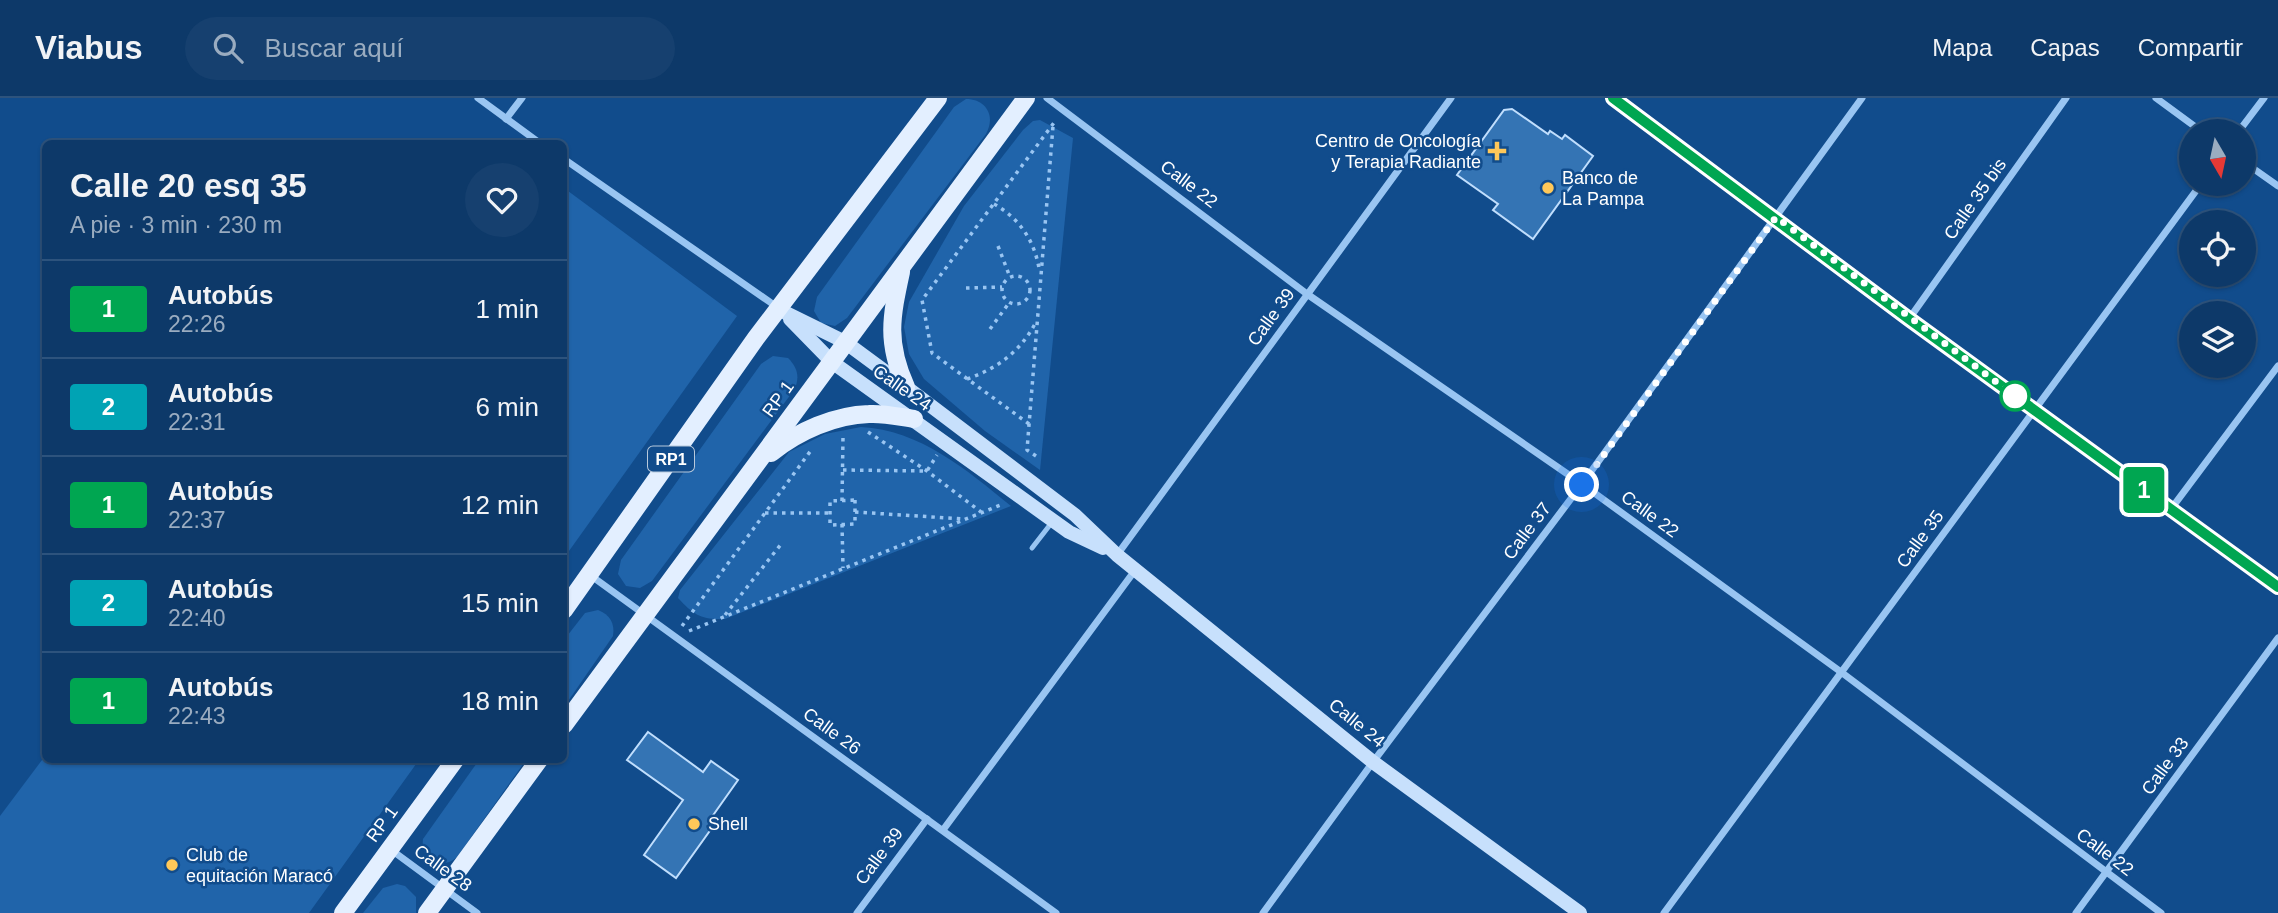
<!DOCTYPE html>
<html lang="es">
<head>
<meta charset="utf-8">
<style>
  body { margin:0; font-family:Arial,sans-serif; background:#16406f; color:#f1f3f6; height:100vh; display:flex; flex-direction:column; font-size:26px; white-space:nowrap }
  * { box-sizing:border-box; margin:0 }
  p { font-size:23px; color:#9aacc0 }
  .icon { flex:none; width:38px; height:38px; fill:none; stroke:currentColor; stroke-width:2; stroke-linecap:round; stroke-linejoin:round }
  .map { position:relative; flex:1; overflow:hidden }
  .side { position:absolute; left:42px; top:42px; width:525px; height:623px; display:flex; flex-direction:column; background:#0d3969; border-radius:10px; box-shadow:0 2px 5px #0004,0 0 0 2px #2d537d }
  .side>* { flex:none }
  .badge { padding:0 14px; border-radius:5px; font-size:24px; line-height:46px }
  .needle { width:46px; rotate:171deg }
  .buttons { position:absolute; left:2179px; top:21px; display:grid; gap:14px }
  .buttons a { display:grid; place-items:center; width:77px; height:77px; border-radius:50%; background:#0d3969; box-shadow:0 2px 5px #0004,0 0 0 2px #2d537d; font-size:35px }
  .you { position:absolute; width:35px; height:35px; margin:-18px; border:5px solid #fff; border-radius:50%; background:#1a73e8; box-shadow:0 0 0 10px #1a73e833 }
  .map>.badge { position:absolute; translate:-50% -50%; box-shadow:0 0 0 4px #fff }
  .round { display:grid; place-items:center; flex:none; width:74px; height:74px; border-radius:37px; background:#16406f }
  .summary { display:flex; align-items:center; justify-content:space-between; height:119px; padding:0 28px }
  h1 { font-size:33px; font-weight:700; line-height:52px }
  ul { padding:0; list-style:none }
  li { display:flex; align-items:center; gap:21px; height:98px; padding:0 28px; border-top:2px solid #2d537d }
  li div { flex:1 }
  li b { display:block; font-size:26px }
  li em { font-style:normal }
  li .badge { min-width:77px; font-weight:700; text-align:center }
  header { display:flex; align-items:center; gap:42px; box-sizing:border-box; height:98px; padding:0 35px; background:#0d3969; border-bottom:2px solid #2d537d }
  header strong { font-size:33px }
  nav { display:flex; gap:38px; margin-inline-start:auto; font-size:24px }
  .search { width:490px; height:63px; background:#16406f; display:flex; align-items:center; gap:18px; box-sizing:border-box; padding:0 24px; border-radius:38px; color:#9aacc0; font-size:26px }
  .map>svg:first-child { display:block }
</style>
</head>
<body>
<header>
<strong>Viabus</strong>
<div class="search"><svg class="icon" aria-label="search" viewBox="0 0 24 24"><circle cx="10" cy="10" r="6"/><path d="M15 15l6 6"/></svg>Buscar aquí</div>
<nav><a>Mapa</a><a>Capas</a><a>Compartir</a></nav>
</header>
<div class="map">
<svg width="2278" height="815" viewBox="0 0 2278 815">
  <rect width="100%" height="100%" fill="#114c8c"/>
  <g fill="#2064aa">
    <path d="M966 1C986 1 996 18 986 36L847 220 835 228 821 225 814 213 817 199 954 9Z"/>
    <polygon points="1040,22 1073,40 1040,372 985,333 924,281 909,256 904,229 909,204 964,108 1023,32 1033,23"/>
    <polygon points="564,90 737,218 564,460"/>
    <path d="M773 258 788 260C798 270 800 280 794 292L652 483 640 490 626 488 618 476 621 462 761 266Z"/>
    <path d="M861 329C920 332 967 372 1011 408L725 521C701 522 694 517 678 500L680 492 789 354 825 336Z"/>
    <path d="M598 512C610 517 615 525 613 538L564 609V542L585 515Z"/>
    <polygon points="45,658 46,662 419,662 309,815 0,815 0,718"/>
    <path d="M479 662H526L457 759C441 773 420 763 423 741Z"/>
    <polygon points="397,786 405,788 416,799 416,815 363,815 383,790"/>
  </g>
  <g fill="#3474b4" stroke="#c0defd" stroke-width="2">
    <polygon points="1512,11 1548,36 1550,33 1562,41 1565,37 1593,58 1533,141 1493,112 1498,106 1457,77 1504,12"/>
    <polygon points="648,634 703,674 711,663 738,682 709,723 714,727 676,780 644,757 683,702 627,662"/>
  </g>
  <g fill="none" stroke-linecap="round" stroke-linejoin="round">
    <g stroke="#99c5f2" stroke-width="3.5" stroke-dasharray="3.5 5" stroke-linecap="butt">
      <path d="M994 106C1019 120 1034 142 1039 170"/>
      <polyline points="998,148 1010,179"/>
      <circle cx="1016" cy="192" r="14"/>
      <polyline points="966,190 1002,189"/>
      <polyline points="990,231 1009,205"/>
      <path d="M967 281C998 270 1020 254 1036 224"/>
      <polyline points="1029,326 932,255 922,202 1056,22"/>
      <polyline points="868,334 927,373 981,414"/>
      <polyline points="1036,358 1027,352 1053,28"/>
      <polyline points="843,372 927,373 937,357"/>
      <polygon points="855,402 855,426 830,427 830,403"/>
      <polyline points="842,403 843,339"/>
      <polyline points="855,414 964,421"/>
      <polyline points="765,415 830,415"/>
      <polyline points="842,426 843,470"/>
      <polyline points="725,517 782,445"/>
      <polyline points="682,528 812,351"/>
      <polyline points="689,533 1003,406"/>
    </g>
    <polyline stroke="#99c5f2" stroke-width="5" points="1032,450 1053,423"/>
    <g stroke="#99c5f2" stroke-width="7">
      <polyline points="478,0 541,46"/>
      <polyline points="1047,0 1307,196 1582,386 1841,574 2161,815"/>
      <polyline points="1613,0 1776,119 1909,221 2278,489"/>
      <polyline points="2156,0 2201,33"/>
      <polyline points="506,21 522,0"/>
      <polyline points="2239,33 2264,0"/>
      <polyline points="564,61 777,209"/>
      <polyline points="2244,64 2278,88"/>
      <polyline points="1909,221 2066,0"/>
      <polyline points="2171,411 2278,268"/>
      <polyline points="1117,457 1451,0"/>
      <polyline points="590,477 1056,815"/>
      <polyline points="943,732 1136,471"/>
      <polyline points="390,751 477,815"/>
      <polyline points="857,815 927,721"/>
      <polyline points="1263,815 1373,664 1582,386 1862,0"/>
      <polyline points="1664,815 2201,86"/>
      <polyline points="2076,815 2278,540"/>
    </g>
    <g stroke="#c7e0fc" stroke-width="14">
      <polyline points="780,212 845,244 906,289 1075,417 1117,457 1373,664 1580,815"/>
      <polyline points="790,221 832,264 1069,434 1103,450"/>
    </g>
    <g stroke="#e3efff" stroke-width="18">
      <path d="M901 174C891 220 886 244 906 289"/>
      <path d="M771 355C798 333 835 317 869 316 884 315 900 319 914 321"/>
      <polyline points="564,512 756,240 938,0"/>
      <polyline points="564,627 1026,0"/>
      <polyline points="343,815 455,662"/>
      <polyline points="427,815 539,662"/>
    </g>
  </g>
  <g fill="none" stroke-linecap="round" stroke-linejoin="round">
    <defs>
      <polyline id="line" points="1613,0 1909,221 2278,489"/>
    </defs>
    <use href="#line" stroke="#fff" stroke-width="16"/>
    <use href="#line" stroke="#00a651" stroke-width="10"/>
    <polyline stroke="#fff" stroke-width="7" stroke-dasharray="0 12.6" points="1582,387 1776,119 2015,298"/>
  </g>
  <g fill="#ffc859" stroke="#114c8c" stroke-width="2.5">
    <path d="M1493.5 42.5h7v7h7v7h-7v7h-7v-7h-7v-7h7z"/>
    <circle cx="1548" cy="90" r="7"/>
    <circle cx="694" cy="726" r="7"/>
    <circle cx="172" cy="767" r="7"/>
  </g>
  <circle fill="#fff" stroke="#00a651" stroke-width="3.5" cx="2015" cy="298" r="14"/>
  <g text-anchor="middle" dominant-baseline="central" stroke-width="5" stroke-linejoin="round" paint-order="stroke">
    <rect fill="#114c8c" stroke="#b8c9dc" stroke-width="2" x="648" y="348.5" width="46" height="25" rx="5"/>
    <g font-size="16" font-weight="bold" fill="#fff">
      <text x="671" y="361">RP1</text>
    </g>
    <g font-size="18" fill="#fff" stroke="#114c8c" text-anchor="start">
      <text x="1481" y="43" text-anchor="end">Centro de Oncología<tspan x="1481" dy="21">y Terapia Radiante</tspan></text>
      <text x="1562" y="80">Banco de<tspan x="1562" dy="21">La Pampa</tspan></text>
      <text x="708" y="726">Shell</text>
      <text x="186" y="757">Club de<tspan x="186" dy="21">equitación Maracó</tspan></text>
    </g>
    <g font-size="18" fill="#fff" stroke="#114c8c">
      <text transform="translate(1189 86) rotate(37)">Calle 22</text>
      <text transform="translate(1975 101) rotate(-55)">Calle 35 bis</text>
      <text transform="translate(1271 219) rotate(-54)">Calle 39</text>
      <text transform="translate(902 290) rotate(35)">Calle 24</text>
      <text transform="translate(778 301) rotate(-54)">RP 1</text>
      <text transform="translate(1650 416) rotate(36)">Calle 22</text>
      <text transform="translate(1527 433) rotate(-53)">Calle 37</text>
      <text transform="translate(1920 441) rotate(-54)">Calle 35</text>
      <text transform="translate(1357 625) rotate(39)">Calle 24</text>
      <text transform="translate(832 633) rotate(36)">Calle 26</text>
      <text transform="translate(2165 668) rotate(-54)">Calle 33</text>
      <text transform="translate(382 726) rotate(-54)">RP 1</text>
      <text transform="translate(2105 754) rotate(37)">Calle 22</text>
      <text transform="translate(879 758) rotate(-53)">Calle 39</text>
      <text transform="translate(443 770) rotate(36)">Calle 28</text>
    </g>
  </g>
</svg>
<div class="buttons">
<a><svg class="needle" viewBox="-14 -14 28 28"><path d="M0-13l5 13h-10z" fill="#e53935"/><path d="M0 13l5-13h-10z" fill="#9aacc0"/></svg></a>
<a><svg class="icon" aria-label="locate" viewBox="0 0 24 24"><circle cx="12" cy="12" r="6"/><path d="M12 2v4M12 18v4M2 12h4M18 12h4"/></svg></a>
<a><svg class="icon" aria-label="layers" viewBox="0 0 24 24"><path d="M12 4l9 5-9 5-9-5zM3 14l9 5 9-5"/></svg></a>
</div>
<div class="you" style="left:1582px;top:387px"></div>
<b class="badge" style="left:2144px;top:392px;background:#00a651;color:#fff">1</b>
<section class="side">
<div class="summary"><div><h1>Calle 20 esq 35</h1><p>A pie · 3 min · 230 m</p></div><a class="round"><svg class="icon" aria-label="heart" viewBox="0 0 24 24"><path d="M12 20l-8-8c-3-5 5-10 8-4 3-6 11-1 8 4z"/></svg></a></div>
<ul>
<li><span class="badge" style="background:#00a651;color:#fff">1</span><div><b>Autobús</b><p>22:26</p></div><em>1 min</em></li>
<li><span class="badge" style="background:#00a3b4;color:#fff">2</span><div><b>Autobús</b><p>22:31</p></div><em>6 min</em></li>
<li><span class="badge" style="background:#00a651;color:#fff">1</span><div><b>Autobús</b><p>22:37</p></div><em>12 min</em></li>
<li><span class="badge" style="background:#00a3b4;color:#fff">2</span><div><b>Autobús</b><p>22:40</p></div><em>15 min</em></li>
<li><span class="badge" style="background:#00a651;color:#fff">1</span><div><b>Autobús</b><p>22:43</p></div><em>18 min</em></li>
</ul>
</section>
</div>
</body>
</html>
